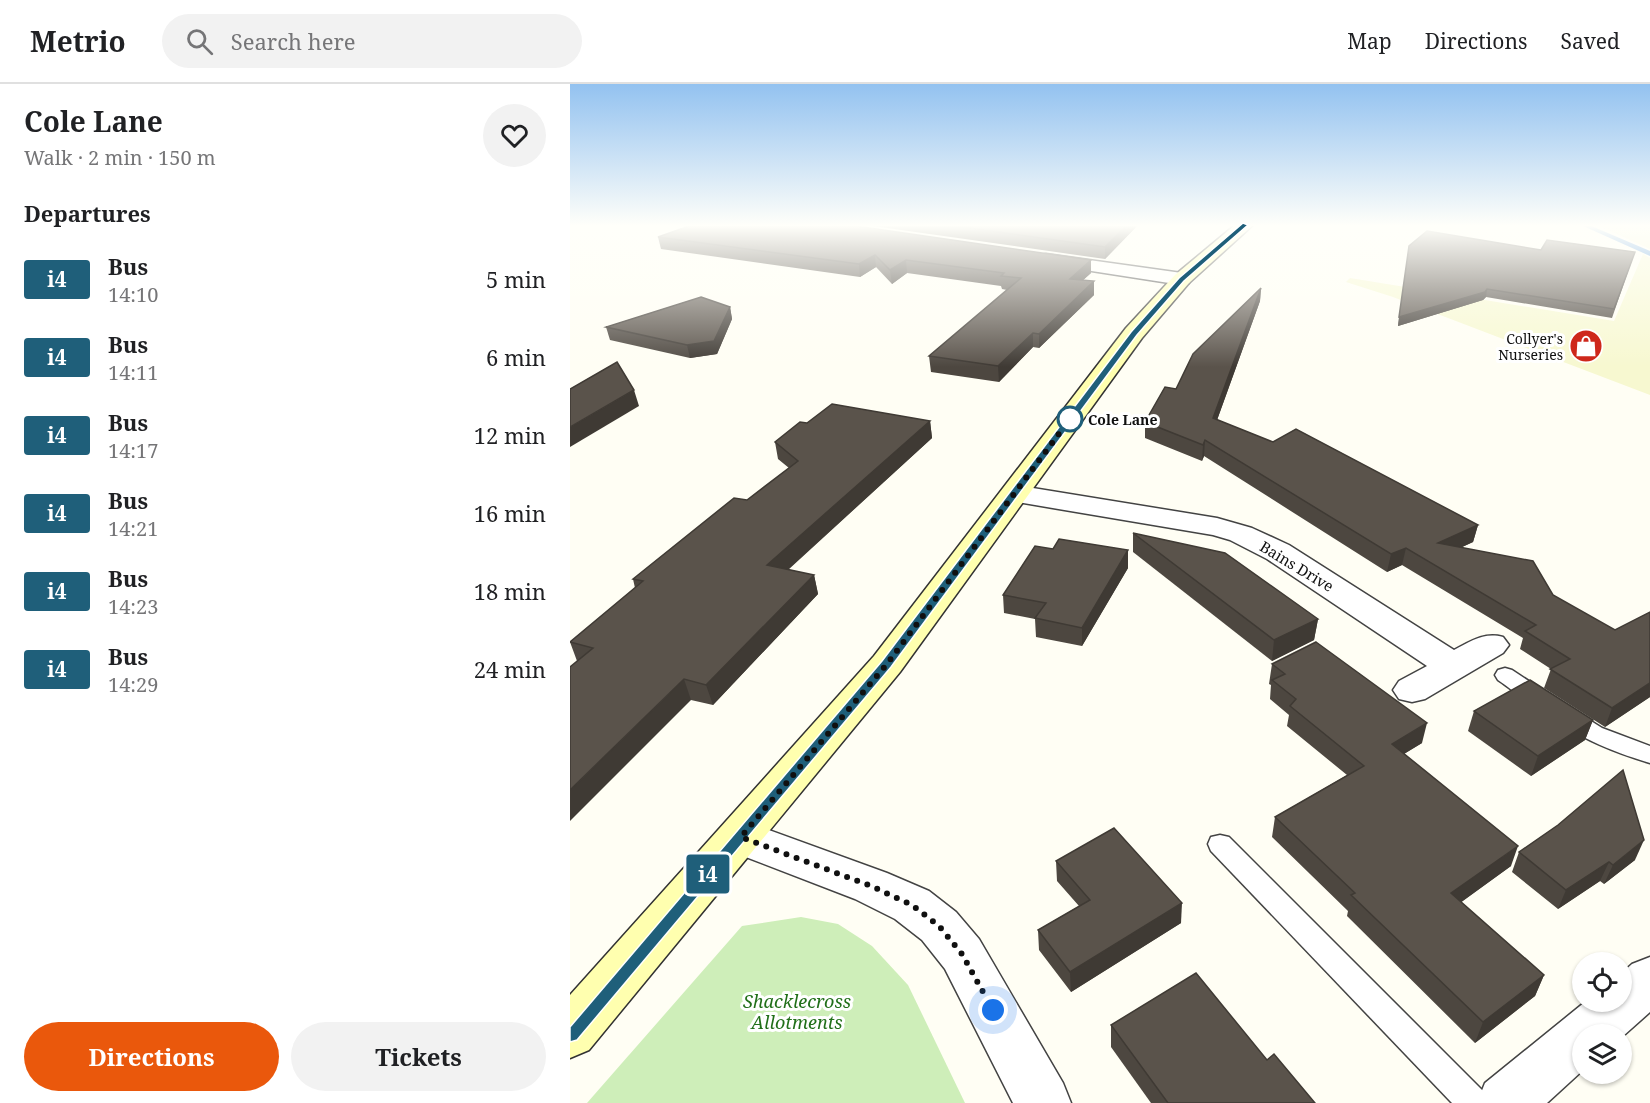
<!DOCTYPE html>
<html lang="en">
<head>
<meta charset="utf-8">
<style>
  body { margin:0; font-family:"Noto Serif",serif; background:#f2f2f2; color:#202124; height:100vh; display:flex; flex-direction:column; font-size:22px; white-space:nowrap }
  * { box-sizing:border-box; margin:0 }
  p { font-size:20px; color:#757577 }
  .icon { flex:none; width:33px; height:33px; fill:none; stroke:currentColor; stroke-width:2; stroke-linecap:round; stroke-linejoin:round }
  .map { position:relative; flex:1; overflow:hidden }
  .side { display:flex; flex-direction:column; background:#fff; width:570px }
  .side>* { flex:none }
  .badge { padding:0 12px; border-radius:4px; font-size:21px; line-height:39px }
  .fabs { position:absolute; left:1002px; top:868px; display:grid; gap:12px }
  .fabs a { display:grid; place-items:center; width:60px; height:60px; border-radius:50%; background:#fff; box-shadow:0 2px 4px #0004; font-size:30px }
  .you { position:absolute; width:30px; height:30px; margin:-15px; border:4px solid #fff; border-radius:50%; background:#1a73e8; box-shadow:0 0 0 9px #1a73e833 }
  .map>.badge { position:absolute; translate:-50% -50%; box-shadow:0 0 0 3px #fff }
  h2 { padding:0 24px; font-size:22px; line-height:54px }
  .round { display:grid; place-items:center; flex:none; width:63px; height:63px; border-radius:32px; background:#f2f2f2 }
  .headline { display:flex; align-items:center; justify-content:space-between; height:102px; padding:0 24px }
  h1 { font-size:28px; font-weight:700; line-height:45px }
  .cta { display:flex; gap:12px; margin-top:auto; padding:12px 24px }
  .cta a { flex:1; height:69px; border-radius:36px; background:#ea580c; color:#fff; font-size:24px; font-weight:700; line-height:69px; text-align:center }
  .cta a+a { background:#f2f2f2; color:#202124 }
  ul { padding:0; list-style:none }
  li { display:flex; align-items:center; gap:18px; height:78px; padding:0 24px }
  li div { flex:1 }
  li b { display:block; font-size:22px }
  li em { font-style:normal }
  li .badge { min-width:66px; font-weight:700; text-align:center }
  header { display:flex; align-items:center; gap:36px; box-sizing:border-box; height:84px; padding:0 30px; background:#fff; border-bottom:2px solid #e0e0e0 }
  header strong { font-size:28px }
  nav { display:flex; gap:33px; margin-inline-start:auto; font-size:21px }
  .search { width:420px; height:54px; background:#f2f2f2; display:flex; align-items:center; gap:15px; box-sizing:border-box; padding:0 21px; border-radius:33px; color:#757577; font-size:22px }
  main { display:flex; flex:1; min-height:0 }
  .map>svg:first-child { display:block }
</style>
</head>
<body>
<header>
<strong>Metrio</strong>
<div class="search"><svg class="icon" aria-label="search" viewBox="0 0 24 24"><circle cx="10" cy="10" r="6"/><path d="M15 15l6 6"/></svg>Search here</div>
<nav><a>Map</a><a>Directions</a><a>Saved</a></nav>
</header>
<main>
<section class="side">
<div class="headline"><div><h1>Cole Lane</h1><p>Walk · 2 min · 150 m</p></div><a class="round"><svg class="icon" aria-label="heart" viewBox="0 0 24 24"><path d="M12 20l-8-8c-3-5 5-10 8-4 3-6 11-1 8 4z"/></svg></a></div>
<h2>Departures</h2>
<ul>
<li><span class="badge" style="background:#1f5f7a;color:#fff">i4</span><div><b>Bus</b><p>14:10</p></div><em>5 min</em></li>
<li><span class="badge" style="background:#1f5f7a;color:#fff">i4</span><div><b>Bus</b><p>14:11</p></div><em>6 min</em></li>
<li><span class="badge" style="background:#1f5f7a;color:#fff">i4</span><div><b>Bus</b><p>14:17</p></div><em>12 min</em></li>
<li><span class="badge" style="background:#1f5f7a;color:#fff">i4</span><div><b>Bus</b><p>14:21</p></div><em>16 min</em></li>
<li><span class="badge" style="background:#1f5f7a;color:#fff">i4</span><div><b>Bus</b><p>14:23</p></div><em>18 min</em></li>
<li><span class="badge" style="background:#1f5f7a;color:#fff">i4</span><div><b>Bus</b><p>14:29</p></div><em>24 min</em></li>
</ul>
<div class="cta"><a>Directions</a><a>Tickets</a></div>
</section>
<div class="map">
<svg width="1080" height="1019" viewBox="0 0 1080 1019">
  <rect width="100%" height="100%" fill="#fffef4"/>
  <g fill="#f7f8d0">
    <polygon points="1027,141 1080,141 1080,165"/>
    <polygon points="1073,170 1080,174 1080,311 823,213 776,198 780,194 1044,237"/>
  </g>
  <polygon fill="#ceeeb9" points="231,833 268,840 302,862 338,901 395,1019 17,1019 172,842"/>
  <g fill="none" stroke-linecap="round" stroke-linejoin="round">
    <polygon fill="#3484d9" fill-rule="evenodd" points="1011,141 1019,141 1080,167 1080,172"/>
    <defs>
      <g id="lane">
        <path d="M935 584 942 586 977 609 980 614 977 619C960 624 942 605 928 596L925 591 928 586Z"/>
        <path d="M998 625 1005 627 1032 644 1080 662V679C1056 672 1000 653 988 632L991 627Z"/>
        <polygon points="650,751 659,753 914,1008 918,1019 882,1019 641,767 638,760 641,753"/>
      </g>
      <g id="street">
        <polygon points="476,170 612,189 619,191 621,195 619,199 612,201 470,179 467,175 470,171"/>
        <path d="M445 401 647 434 682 444 719 461 884 566C901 557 914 548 933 553L939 561 933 569 855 615 842 618 829 615 823 606 829 597 857 582 697 475 660 456 643 451 435 416 431 410 435 404Z"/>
        <polygon points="171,736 317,789 359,807 386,828 409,855 493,999 501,1019 443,1019 375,885 352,856 325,835 285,815 155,765 149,753 155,741"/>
        <polygon points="1080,873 1080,928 1052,953 1012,951 1012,987 977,1019 907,1019 915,999 1015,918 1052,918 1052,889 1062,880"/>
      </g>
      <polygon id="secondary" points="665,141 683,141 619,199 572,254 330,588 19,966 0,974 0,911 304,572 556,244 605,191"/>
    </defs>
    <use href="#lane" stroke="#434343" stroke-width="3"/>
    <use href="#street" stroke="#434343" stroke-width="3"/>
    <use href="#secondary" stroke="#323232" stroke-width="3"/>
    <use href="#lane" fill="#fff" fill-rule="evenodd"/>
    <use href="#street" fill="#fff" fill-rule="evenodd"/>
    <use href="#secondary" fill="#ffffaf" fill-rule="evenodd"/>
  </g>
  <g fill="#4d4740">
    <polygon points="296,141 568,141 535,175"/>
    <polygon points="88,153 521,189 513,196 524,211 469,264 463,263 429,298 361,288 359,272 437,206 432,205 431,202 337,189 322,200 306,183 290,193 91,165"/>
    <polygon points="839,162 971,166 1062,176 1042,234 916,213 913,216 828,242"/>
    <polygon points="691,204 690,217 647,336 908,441 903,458 892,463 983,511 1080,613 1035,643 974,604 981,585 950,565 953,554 832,481 817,488 634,372 632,377 575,354 575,338 606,305"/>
    <polygon points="160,223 162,235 147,270 120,274 40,256 36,243"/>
    <polygon points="360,337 362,354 218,486 244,491 248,510 143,621 121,616 7,577 0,558 65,504 63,495 177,416 219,384 208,375 205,358 237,339"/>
    <polygon points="563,449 748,535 744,556 702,577 563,468"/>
    <polygon points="483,465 558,466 558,484 512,562 466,553 465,535 434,529 433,511"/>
    <polygon points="702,580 852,659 834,670 941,782 891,818 974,891 965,912 905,959 777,832 778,827 702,753 705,733 777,691 717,642 719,631 700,615 701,601 699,600"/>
    <polygon points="904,627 1023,636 1015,656 961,692 898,647"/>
    <polygon points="949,768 1065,776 1034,800 1030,797 988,825 942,788"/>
    <polygon points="486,777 611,839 501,908 469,866 468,846 509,822 487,797"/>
    <polygon points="541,941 745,1019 581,1019 541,963"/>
  </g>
  <g fill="#3f3a34">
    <polygon points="557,141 568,141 535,175 535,163"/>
    <polygon points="305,171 306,183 290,193 289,180"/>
    <polygon points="336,176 337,189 322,200 320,186"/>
    <polygon points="521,176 521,189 500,208 500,195"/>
    <polygon points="524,197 524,211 469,264 469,250"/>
    <polygon points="691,204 690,217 642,350 643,334"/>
    <polygon points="917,205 916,213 913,216 828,242 829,233"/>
    <polygon points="160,223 162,235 147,270 120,274 117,261"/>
    <polygon points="463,249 463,263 429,298 428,282"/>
    <polygon points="64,306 69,322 0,363 0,343"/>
    <polygon points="360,337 362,354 202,500 197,481"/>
    <polygon points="635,356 634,372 632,377 633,361"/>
    <polygon points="908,441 903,458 864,476 868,459"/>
    <polygon points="836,464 832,481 817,488 821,470"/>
    <polygon points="558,466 558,484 512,562 512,544"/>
    <polygon points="244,491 248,510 143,621 136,601"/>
    <polygon points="748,535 744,556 702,577 704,556"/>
    <polygon points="114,595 121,616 0,737 0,706"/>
    <polygon points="1080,599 1080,613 1035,643 1042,624"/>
    <polygon points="1023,636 1015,656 961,692 968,672"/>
    <polygon points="857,639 852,659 817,680 822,660"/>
    <polygon points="1074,756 1065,776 1034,800 1043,781"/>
    <polygon points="948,762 941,782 875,830 881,809"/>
    <polygon points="1039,778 1030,797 988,825 996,806"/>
    <polygon points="612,819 611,839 501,908 500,888"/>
    <polygon points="974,891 965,912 905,959 913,938"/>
  </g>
  <g fill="#5a534b" stroke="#3f3a34" stroke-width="1.5">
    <polygon points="122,141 279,141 521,176 500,195 524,197 469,250 463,249 428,282 359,272 451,194 431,192 434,189 336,176 320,186 305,171 289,180 88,153"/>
    <polygon points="378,141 557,141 535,163"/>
    <polygon points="857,147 971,166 977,156 1065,168 1044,225 917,205 915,208 829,233 839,162"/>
    <polygon points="691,204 643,334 703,358 726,345 908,441 868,459 963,477 983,511 1045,546 1080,528 1080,599 1042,624 980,585 1000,575 955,547 966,541 836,464 821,470 635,356 633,361 575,338 595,303 606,305 623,270"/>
    <polygon points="131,213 160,223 144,257 117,261 36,243"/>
    <polygon points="47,278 64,306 0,343 0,305"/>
    <polygon points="262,320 360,337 197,481 244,491 136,601 114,595 0,706 0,583 23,564 0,558 73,497 63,495 164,414 177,416 228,377 205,358 230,338 237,339"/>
    <polygon points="563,449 655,469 748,535 704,556"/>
    <polygon points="489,455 558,466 512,544 465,534 476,519 433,511 465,462 483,465"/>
    <polygon points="746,558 857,639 822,660 948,762 881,809 974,891 913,938 781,811 785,809 705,733 794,682 720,622 726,615 702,596 715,590 702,580"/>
    <polygon points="960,596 1023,636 968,672 904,627"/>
    <polygon points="1053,686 1074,756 1043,781 1039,778 996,806 949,768 988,741"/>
    <polygon points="544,744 612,819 500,888 468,846 520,816 486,777"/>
    <polygon points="626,889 697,976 704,970 745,1019 598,1019 541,941"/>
  </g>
  <linearGradient id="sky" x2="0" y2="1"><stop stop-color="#93c2f0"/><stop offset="0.5" stop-color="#fffffa"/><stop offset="1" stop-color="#fffffa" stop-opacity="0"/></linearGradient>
  <rect width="1080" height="283" fill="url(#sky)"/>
  <polygon fill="#1f5f7a" stroke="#fff" stroke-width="1.5" points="673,139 678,141 614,197 567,251 321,583 7,956 0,958 0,943 312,577 561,248 609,194"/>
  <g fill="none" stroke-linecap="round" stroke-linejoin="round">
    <polyline stroke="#101010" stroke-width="6" stroke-dasharray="0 10.8" points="423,926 392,870 369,842 342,821 301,802 171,753 317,580 500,335"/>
  </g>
  <defs>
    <symbol id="shop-disc" viewBox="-11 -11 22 22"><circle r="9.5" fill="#ce271b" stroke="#fff"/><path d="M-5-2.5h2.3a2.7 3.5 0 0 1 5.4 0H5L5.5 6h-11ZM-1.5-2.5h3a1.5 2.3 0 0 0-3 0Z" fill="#fff"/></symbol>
  </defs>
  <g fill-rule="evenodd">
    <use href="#shop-disc" x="997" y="243" width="38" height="38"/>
  </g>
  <circle fill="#fff" stroke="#1f5f7a" stroke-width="3" cx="500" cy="335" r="12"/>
  <g text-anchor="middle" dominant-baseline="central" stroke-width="6" stroke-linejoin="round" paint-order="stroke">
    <g font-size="14" fill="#101010" stroke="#fff" text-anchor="end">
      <text x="993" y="254">Collyer's<tspan x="993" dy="16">Nurseries</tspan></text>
    </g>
    <g font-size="14" font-weight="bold" fill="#101010" stroke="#fff" text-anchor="start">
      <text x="518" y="335">Cole Lane</text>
    </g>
    <g font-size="15" fill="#101010" stroke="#fff">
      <text transform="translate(727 482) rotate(31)">Bains Drive</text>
    </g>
    <g font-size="18" font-style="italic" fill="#216f19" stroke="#fff">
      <text x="227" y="917">Shacklecross<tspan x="227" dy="21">Allotments</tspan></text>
    </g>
  </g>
</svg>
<div class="fabs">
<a><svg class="icon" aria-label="locate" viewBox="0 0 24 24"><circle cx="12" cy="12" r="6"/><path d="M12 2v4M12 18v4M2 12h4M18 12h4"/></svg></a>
<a><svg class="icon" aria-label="layers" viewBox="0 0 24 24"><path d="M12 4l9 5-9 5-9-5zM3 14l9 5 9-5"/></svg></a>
</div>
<div class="you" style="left:423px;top:926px"></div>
<b class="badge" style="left:138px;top:790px;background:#1f5f7a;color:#fff">i4</b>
</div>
</main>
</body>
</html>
